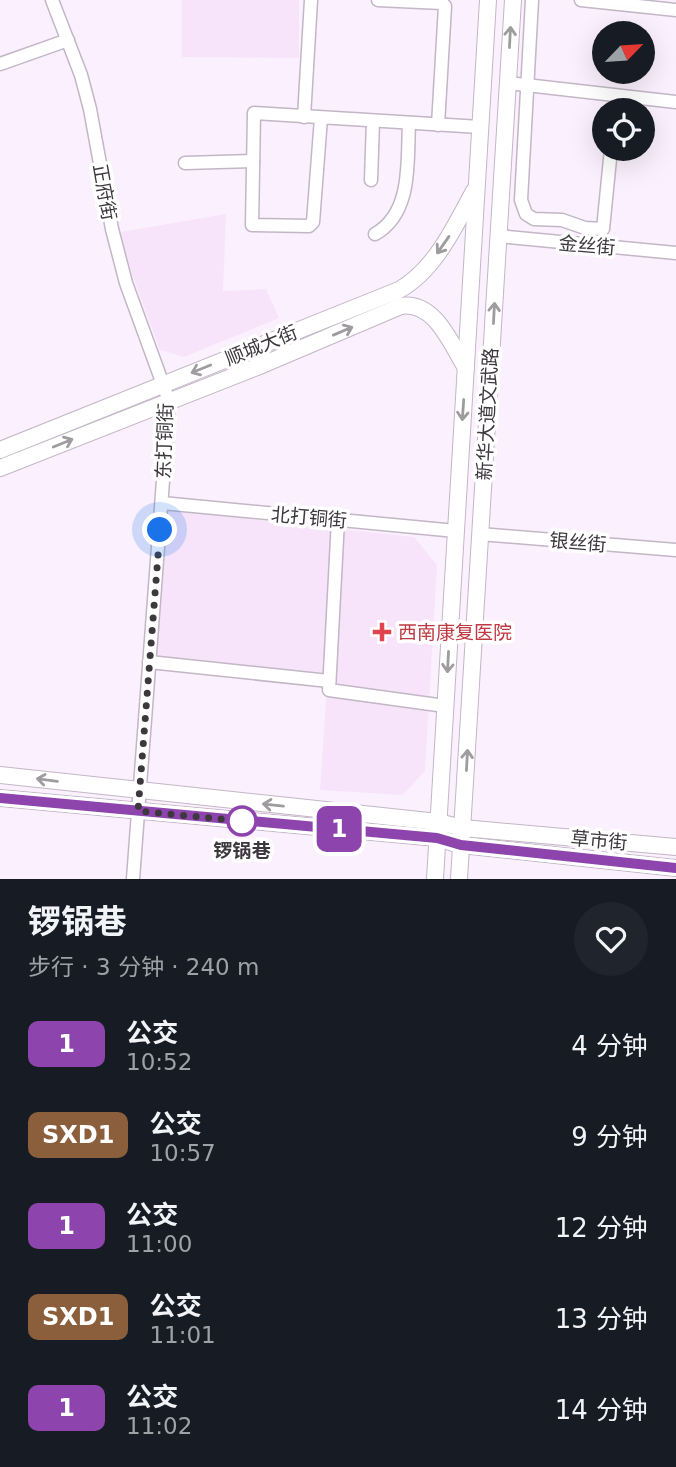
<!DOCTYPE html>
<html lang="zh">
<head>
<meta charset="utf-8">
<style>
  body { margin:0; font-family:"DejaVu Sans","Noto Sans SC",sans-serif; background:#20242c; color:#f1f3f6; height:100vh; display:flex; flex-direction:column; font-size:26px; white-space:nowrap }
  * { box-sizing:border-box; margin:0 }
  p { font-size:23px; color:#9ea1a6 }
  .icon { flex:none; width:38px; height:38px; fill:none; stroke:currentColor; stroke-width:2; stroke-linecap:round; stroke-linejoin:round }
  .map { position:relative; height:879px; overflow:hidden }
  .drawer { display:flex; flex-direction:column; background:#171b24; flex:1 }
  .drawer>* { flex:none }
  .badge { padding:0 14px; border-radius:10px; font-size:24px; line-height:46px }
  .needle { width:46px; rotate:65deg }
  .tools { position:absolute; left:592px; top:21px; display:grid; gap:14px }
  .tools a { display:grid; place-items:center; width:63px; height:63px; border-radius:50%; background:#171b24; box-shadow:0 7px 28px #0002; font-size:35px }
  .you { position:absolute; width:35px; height:35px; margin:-18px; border:5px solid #fff; border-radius:50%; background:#1a73e8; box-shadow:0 0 0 10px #1a73e833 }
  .map>.badge { position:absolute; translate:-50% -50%; box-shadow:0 0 0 4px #fff }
  .round { display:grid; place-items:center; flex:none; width:74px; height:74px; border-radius:37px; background:#20242c }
  .headline { display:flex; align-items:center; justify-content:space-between; height:119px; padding:0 28px }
  h1 { font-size:33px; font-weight:700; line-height:52px }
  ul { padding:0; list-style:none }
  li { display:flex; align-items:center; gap:21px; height:91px; padding:0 28px }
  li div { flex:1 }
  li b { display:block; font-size:26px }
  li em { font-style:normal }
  li .badge { min-width:77px; font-weight:700; text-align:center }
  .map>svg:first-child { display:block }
</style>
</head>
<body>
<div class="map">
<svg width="676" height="879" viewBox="0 0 676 879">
  <rect width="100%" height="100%" fill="#fbf0fd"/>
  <g fill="#f7e4fb">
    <polygon points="182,0 299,0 299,58 182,57"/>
    <polygon points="226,214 223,291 266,289 279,318 184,357 160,350 125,255 121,232"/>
    <polygon points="167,510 414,537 437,565 425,771 403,795 320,790 327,685 153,666"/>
  </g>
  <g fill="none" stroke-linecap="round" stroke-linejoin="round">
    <defs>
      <g id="minor">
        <polyline points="52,0 81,75 90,109 112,229 126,283 169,401 133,879"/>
        <polyline points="378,0 442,3 445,6 438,125"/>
        <polyline points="532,0 521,200 526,214 534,219 562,220 585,228 603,229 611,149"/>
        <polyline points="581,0 676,10"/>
        <polyline points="0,64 68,40"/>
        <polyline points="508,83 676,102"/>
        <polyline points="304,117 311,0"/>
        <polyline points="321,118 313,222 309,226 252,225 254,113 480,127"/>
        <polyline points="185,163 253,161"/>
        <polyline points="371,180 373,121"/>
        <path d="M375 234C413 213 407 160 409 123"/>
        <polyline points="498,236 676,253"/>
        <polyline points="162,503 456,531"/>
        <polyline points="338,520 329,690 445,706"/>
        <polyline points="480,534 676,550"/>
        <polyline points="149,662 329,681"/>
      </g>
      <g id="major">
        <path d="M0 450 399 290C435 270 455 226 474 191"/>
        <path d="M0 468 262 365 401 306C435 301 451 344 466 368"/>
        <polyline points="0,775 438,822 463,828 676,847"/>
        <polyline points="0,798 437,838 461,845 676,868"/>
        <polyline points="435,879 488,0"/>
        <polyline points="459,879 513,0"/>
      </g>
    </defs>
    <use href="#minor" stroke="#c3b6c6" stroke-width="15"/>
    <use href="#major" stroke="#c3b6c6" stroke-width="18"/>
    <use href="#minor" stroke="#fff" stroke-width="12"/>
    <use href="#major" stroke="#fff" stroke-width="16"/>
  </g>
  <defs><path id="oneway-shaft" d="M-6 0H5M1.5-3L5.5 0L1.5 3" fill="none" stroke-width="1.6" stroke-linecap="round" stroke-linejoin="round" transform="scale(1.75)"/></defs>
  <g stroke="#9e9c9e">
    <use href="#oneway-shaft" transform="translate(510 37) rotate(-87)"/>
    <use href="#oneway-shaft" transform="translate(443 245) rotate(125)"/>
    <use href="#oneway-shaft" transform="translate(494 313) rotate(-87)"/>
    <use href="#oneway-shaft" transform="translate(343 331) rotate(-23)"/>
    <use href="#oneway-shaft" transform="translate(201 369) rotate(158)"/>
    <use href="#oneway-shaft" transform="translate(463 410) rotate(94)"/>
    <use href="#oneway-shaft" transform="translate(63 443) rotate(-22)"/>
    <use href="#oneway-shaft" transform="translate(448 662) rotate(93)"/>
    <use href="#oneway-shaft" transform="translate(467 760) rotate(-87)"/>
    <use href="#oneway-shaft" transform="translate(47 780) rotate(-173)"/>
    <use href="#oneway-shaft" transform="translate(273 805) rotate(-174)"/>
  </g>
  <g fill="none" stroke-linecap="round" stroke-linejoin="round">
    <defs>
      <polyline id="line" points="0,798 437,838 461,845 676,868"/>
    </defs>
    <use href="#line" stroke="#fff" stroke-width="16"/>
    <use href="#line" stroke="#8e44ad" stroke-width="10"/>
    <polyline stroke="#3d383e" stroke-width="7" stroke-dasharray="0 12.6" points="160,530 138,811 242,821"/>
  </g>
  <path fill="#e0444e" stroke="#fff" stroke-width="2.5" d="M378.5 621.5h7v7h7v7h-7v7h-7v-7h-7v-7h7z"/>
  <circle fill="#fff" stroke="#8e44ad" stroke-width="3.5" cx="242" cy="821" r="14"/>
  <g text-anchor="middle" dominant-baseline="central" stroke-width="7" stroke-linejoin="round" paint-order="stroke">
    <g font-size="19" fill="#3d383e" stroke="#fff">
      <text transform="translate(105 192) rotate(80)">正府街</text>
      <text transform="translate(587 245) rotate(5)">金丝街</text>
      <text transform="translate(261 345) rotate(-22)">顺城大街</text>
      <text transform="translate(487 414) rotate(-87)">新华大道文武路</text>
      <text transform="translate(164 441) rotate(-88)">东打铜街</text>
      <text transform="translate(309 517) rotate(5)">北打铜街</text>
      <text transform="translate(578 542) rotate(5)">银丝街</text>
      <text transform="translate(599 840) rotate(5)">草市街</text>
    </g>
    <g font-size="19" fill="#be3a42" stroke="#fff" text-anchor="start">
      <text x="398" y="632">西南康复医院</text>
    </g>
    <g font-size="19" font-weight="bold" fill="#3d383e" stroke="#fff">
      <text x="242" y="850">锣锅巷</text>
    </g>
  </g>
</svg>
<div class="tools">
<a><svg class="needle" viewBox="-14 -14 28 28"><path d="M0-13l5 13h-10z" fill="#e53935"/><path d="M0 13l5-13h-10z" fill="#9ea1a6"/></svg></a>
<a><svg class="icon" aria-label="locate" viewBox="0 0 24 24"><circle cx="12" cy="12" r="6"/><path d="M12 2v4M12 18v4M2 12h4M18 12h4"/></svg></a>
</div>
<div class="you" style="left:160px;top:530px"></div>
<b class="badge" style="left:339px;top:829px;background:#8e44ad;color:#fff">1</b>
</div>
<section class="drawer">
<div class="headline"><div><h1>锣锅巷</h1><p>步行 · 3 分钟 · 240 m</p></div><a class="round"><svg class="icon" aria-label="heart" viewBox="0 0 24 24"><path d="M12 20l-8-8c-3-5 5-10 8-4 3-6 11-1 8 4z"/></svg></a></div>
<ul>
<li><span class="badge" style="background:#8e44ad;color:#fff">1</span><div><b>公交</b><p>10:52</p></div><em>4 分钟</em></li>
<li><span class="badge" style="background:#8b5e3c;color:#fff">SXD1</span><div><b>公交</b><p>10:57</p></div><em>9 分钟</em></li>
<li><span class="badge" style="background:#8e44ad;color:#fff">1</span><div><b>公交</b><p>11:00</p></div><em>12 分钟</em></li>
<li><span class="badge" style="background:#8b5e3c;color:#fff">SXD1</span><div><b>公交</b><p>11:01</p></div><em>13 分钟</em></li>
<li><span class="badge" style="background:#8e44ad;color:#fff">1</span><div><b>公交</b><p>11:02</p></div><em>14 分钟</em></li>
</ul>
</section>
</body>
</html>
